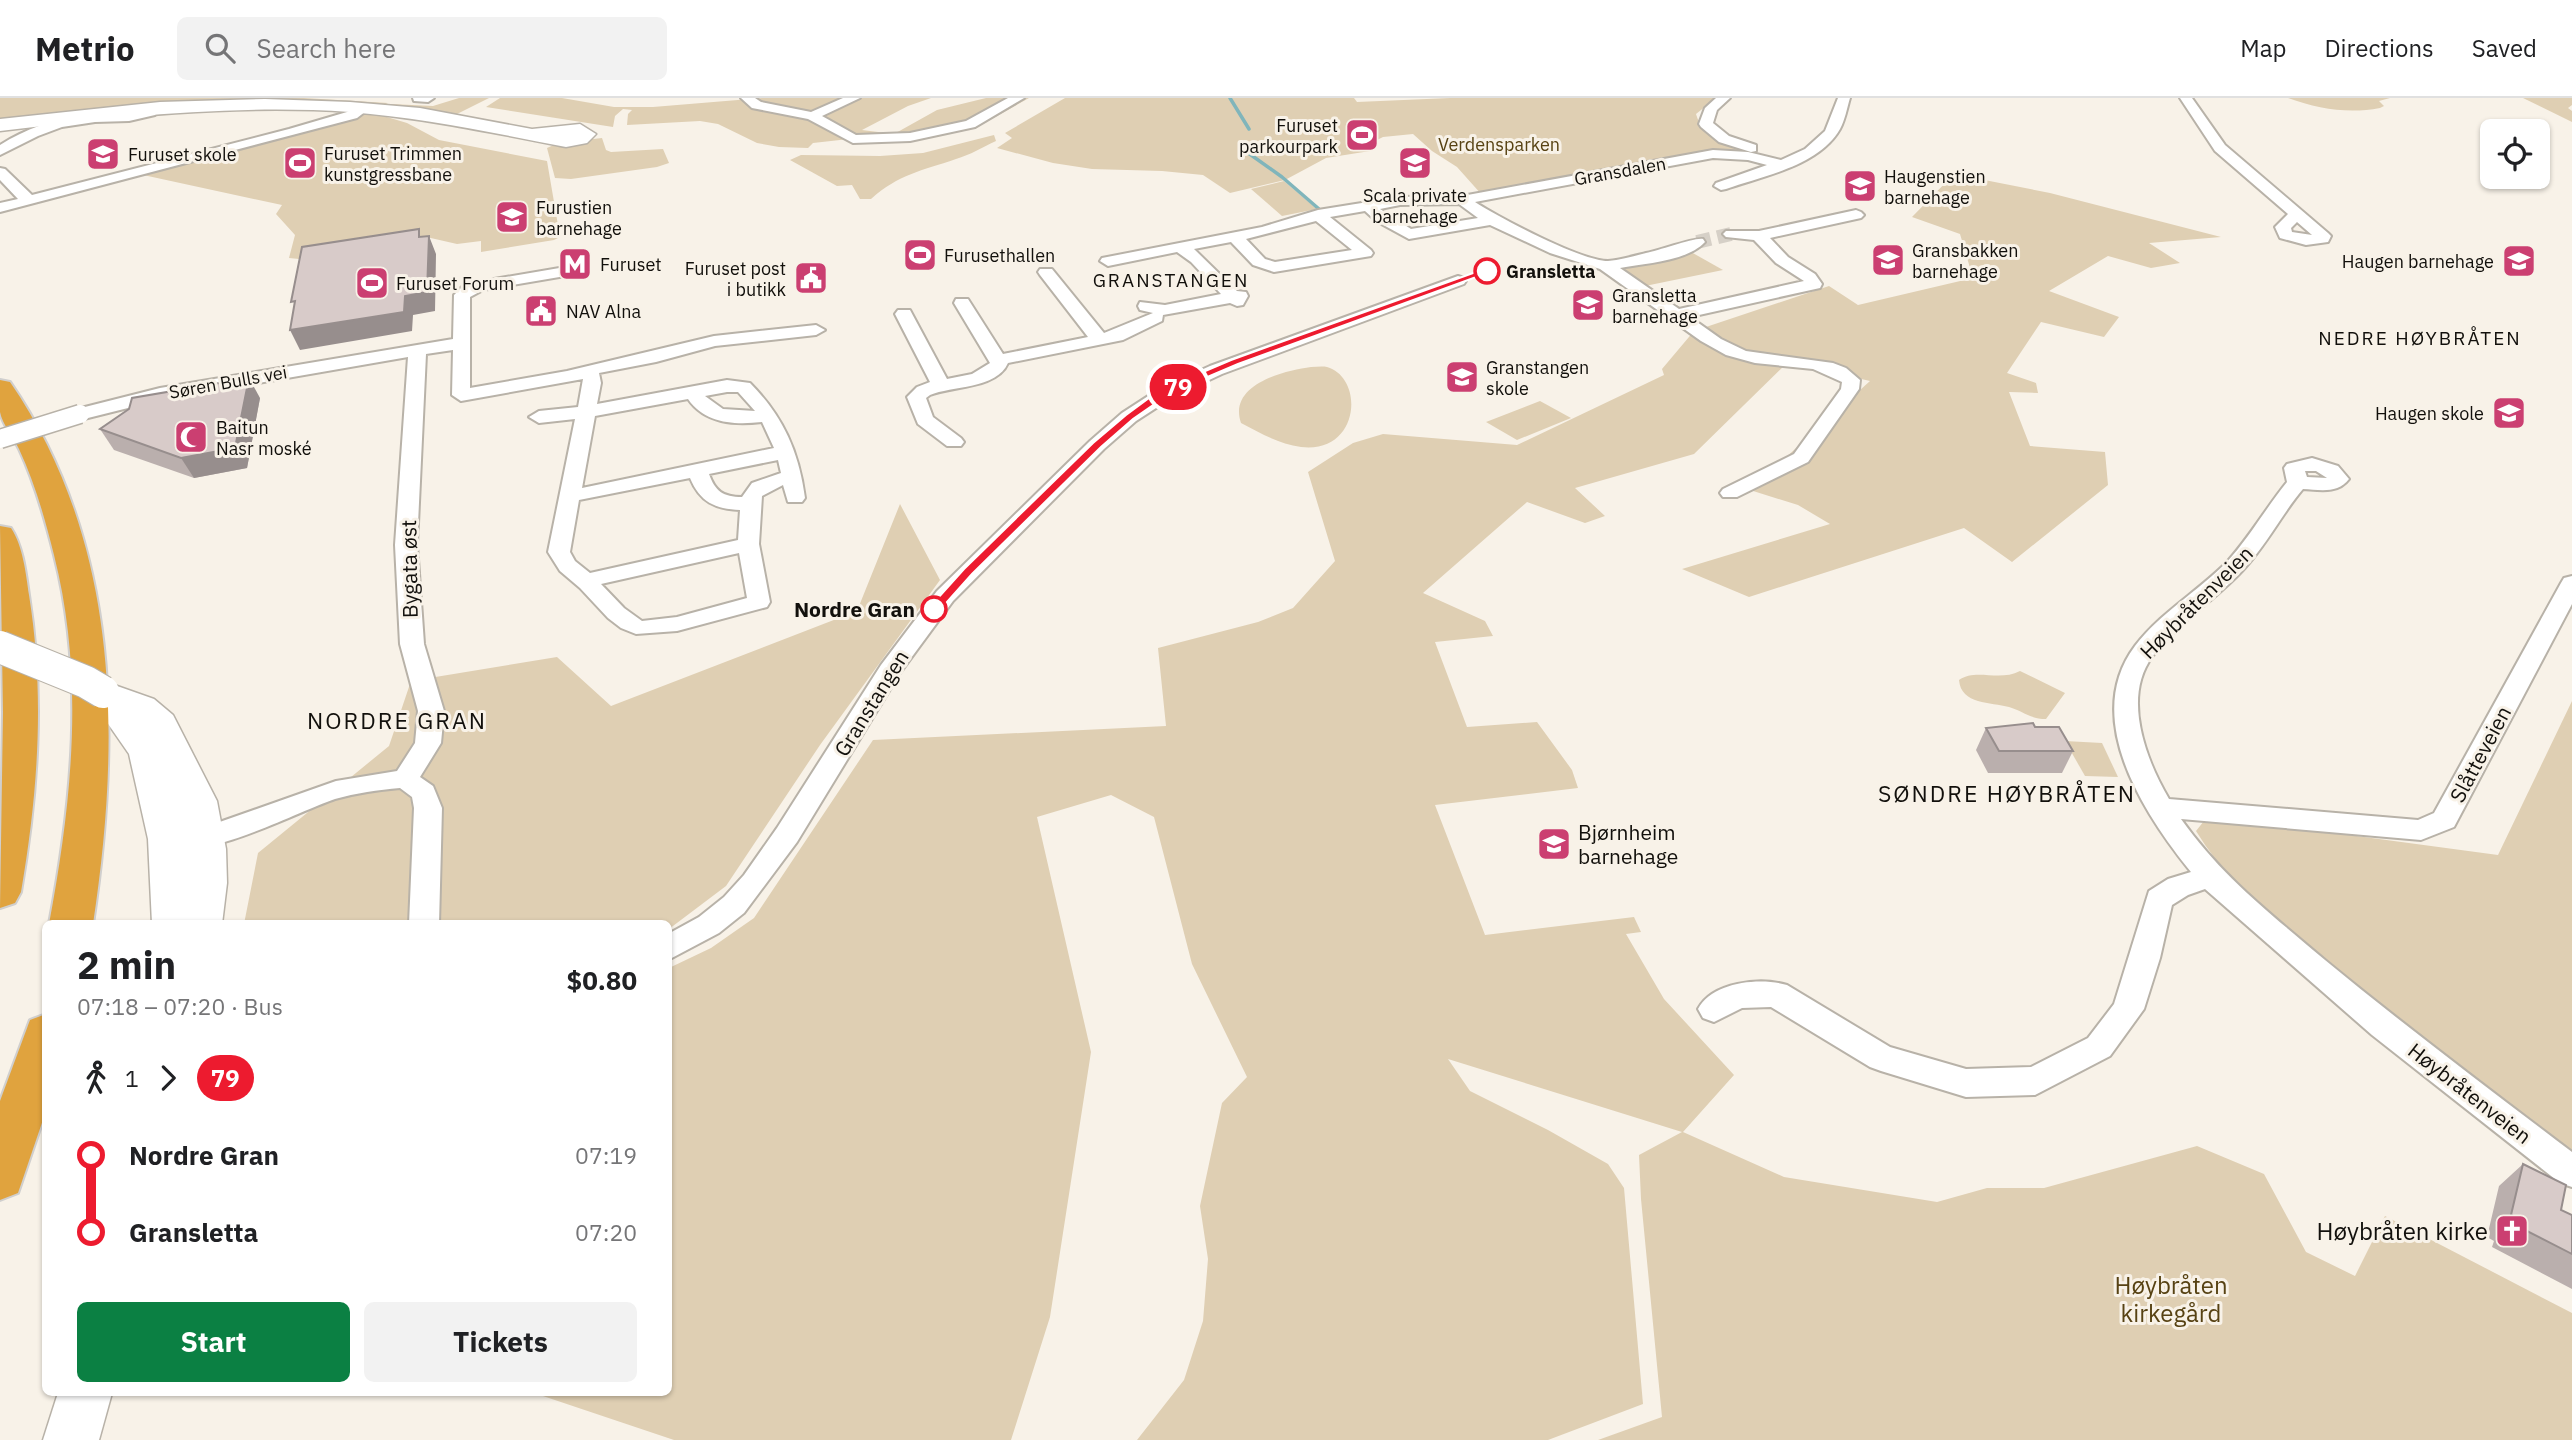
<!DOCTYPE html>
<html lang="en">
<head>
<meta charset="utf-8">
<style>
  body { margin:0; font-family:"IBM Plex Sans",sans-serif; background:#f2f2f2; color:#202124; height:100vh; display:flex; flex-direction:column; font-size:26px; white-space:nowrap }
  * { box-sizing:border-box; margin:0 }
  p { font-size:23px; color:#757577 }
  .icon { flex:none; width:38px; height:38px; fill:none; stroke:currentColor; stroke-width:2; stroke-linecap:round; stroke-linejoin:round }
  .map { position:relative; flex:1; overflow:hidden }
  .sheet { position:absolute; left:42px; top:822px; width:630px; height:476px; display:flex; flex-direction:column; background:#fff; border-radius:10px; box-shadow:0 2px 5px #0004 }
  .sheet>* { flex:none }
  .badge { padding:0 14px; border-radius:23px; font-size:24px; line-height:46px }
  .controls { position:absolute; left:2480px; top:21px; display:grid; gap:14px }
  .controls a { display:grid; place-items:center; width:70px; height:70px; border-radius:10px; background:#fff; box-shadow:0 2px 5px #0004; font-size:35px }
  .map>.badge { position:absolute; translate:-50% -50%; box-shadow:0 0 0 4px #fff }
  .legs { display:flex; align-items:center; gap:10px; height:77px; padding:0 35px; font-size:23px }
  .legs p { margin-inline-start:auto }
  .overview { display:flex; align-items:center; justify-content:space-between; height:119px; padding:0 35px }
  h1 { font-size:38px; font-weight:700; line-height:52px }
  .primary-button { display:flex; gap:14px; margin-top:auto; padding:14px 35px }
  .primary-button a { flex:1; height:80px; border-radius:10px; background:#0b8043; color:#fff; font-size:28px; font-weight:700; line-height:80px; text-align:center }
  .primary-button a+a { background:#f2f2f2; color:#202124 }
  ul { padding:0 35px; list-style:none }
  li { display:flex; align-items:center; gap:24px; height:77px; font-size:26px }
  li i { display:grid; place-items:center; width:10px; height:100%; margin:0 9px; background:currentColor }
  li i::after { content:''; width:18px; height:18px; margin:-9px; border:5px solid; border-radius:50%; background:#fff }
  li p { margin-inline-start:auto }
  li:first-child i { background:linear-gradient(#0000 50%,currentColor 0) }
  li:last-child i { background:linear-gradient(currentColor 50%,#0000 0) }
  header { display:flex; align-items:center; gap:42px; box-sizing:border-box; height:98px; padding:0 35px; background:#fff; border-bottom:2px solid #e0e0e0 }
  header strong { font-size:33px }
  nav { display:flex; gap:38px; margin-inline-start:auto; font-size:24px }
  .search { width:490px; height:63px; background:#f2f2f2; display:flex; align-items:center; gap:18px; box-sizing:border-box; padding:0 24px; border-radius:10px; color:#757577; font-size:26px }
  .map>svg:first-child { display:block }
</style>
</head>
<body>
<header>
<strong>Metrio</strong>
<div class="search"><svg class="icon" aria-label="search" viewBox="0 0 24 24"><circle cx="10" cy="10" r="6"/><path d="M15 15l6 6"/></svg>Search here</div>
<nav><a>Map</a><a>Directions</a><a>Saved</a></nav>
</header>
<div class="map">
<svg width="2572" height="1342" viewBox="0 0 2572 1342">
  <rect width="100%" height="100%" fill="#f8f2e8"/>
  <g fill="#dfcfb3">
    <polygon points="0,0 304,0 388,5 379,9 351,7 0,22"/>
    <polygon points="459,0 489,0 453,18 383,9 391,6 433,8"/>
    <polygon points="500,0 562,0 614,9 653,9 762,0 931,0 908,8 862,32 894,36 937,12 986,0 1029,0 981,27 912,41 894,36 813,45 808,50 779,49 757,45 718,26 700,23 627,27 628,16 632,12 623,11 615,18 613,29 486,9"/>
    <path d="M1065 0H1354L1357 4 1450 0H1716L1696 16C1703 41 1729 46 1751 53L1482 97 1457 69 1432 53 1413 36 1383 39 1365 48 1370 53 1326 60 1285 82 1230 95 1203 77 1162 73 1092 71 1053 65 997 50 1012 40 1005 35Z"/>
    <path d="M2288 0H2390L2379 3 2384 8 2380 10C2348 16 2319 11 2288 0Z"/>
    <polygon points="2523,0 2572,0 2572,7 2568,10 2572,13 2572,24"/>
    <polygon points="370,14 407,25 439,42 547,63 560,139 554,142 481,154 481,143 457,146 422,138 401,145 299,161 289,160 295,137 276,116 282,107 134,75"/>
    <path d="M994 37 996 43C983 49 970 57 956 61 921 73 899 76 871 101H860L852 87 837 88 790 62 801 57 880 58 923 55Z"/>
    <polygon points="602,40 606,52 611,54 663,51 669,65 657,69 571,81 555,80 547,50 558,45"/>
    <polygon points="1954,76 2050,95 2221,139 2149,145 2180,165 2151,170 2108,158 2049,193 2119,219 2104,239 2041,224 2007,275 2036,285 2038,295 2009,294 2030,348 2105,354 2108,387 2012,464 1964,430 1749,499 1682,471 1830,426 1798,407 1750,392 1870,283 1788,264 1694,356 1575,390 1605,418 1585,425 1527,404 1423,495 1485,523 1493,538 1435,544 1467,629 1537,624 1572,672 1578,690 1435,707 1485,837 1634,819 1641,834 1626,836 1664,901 1734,977 1683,1034 1784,1079 1937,1104 1987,1090 2044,1090 2197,1048 2264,1076 2306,1154 2355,1178 2385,1118 2572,1215 2572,1342 1598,1342 1662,1319 1641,1101 1639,1057 1682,1034 1448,961 1470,993 1548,1032 1608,1066 1624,1090 1643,1306 1548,1342 1137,1342 1184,1282 1203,1223 1208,1161 1200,1108 1222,1005 1247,979 1192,866 1154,719 1111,697 1037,719 1091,954 1050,1219 1011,1342 674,1342 534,1295 668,1295 669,870 711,850 754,820 873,642 1166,628 1158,550 1258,524 1293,510 1335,463 1308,374 1353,345 1383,336 1517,347 1664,277 1662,271 1694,233 1829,188 1858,207 1973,180 1960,136 1912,119"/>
    <polygon points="1284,83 1317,111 1282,118 1251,91"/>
    <polygon points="1691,154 1723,172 1645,188 1619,171 1623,168"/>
    <path d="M1311 269C1316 269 1322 268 1327 269 1365 280 1360 356 1301 349 1279 346 1260 335 1241 325 1228 287 1282 273 1311 269Z"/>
    <polygon points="1540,303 1571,320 1517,342 1486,324"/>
    <polygon points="900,406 940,482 820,647 726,788 669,831 668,826 244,826 258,755 389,648 411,583 557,559 611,608 857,513"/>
    <path d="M2020 573 2065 595 2046 621C2030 621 2023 613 2009 609 1991 604 1961 607 1959 582 1976 570 1999 584 2020 573Z"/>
    <path d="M2572 603V1054C2505 1004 2439 953 2373 901 2309 852 2238 802 2196 733L2208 718 2498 757Z"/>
    <polygon points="2065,643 2102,645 2118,679 2085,678"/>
  </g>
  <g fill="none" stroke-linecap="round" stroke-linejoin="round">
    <g stroke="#80b5bb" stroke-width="3.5">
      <polyline points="1230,0 1249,31"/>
      <polyline points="1246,45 1244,52 1282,79 1319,111"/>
    </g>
    <polyline stroke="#d6d0c7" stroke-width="14" stroke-dasharray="14 7" stroke-linecap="butt" points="1697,144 1731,136"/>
    <defs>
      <g id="street">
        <polygon points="413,0 434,0 428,4 414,3"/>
        <polygon points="741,0 755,0 761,4 811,14 843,0 860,0 822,18 856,37 910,35 966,23 1008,0 1024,0 975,29 910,43 853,45 808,21 752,10"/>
        <polygon points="1716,0 1730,0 1717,12 1713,25 1729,38 1756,47 1756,53 1751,54 1719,44 1701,29 1699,26 1705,10"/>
        <path d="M1838 0H1850C1847 10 1845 22 1840 31 1819 68 1763 78 1726 91L1721 92 1714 88 1716 85 1767 67 1748 62 1713 60 1475 104C1500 120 1581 163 1608 163 1620 162 1634 158 1646 155 1658 153 1695 139 1703 141L1705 144C1686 164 1645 165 1620 170L1679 211 1804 183 1776 165 1754 142 1726 139 1723 136 1726 133H1759L1856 112 1861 114 1864 117 1861 120 1770 140 1788 159 1815 176 1822 186 1820 190 1690 219 1721 241 1746 253 1833 265 1846 270 1860 282 1859 291 1808 364 1737 399H1723L1720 395 1723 391 1794 356 1841 291 1842 284 1813 271 1755 265 1726 257 1701 243 1600 171 1550 155 1490 127 1409 141 1376 123 1365 113 1330 119 1371 152 1373 155 1371 158 1274 174 1253 167 1231 144 1194 151 1237 193 1246 194 1248 198 1243 207 1237 208 1230 205 1163 217 1162 223 1123 242 1008 265C997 291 951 288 930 297L926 300 933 319 961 340 964 344 961 348H947L918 326 907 299 917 289 930 284 895 216 898 212H910L947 281 972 276 990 265 954 205 956 201H968L1003 256 1088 239 1040 177 1038 174 1040 171H1052L1104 235 1153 215 1140 212 1138 208 1140 204 1165 207 1221 196 1191 164 1177 154 1108 168 1100 163 1102 160 1262 129 1318 112 1368 104 1400 99 1462 98 1713 52 1748 54 1781 62 1805 51 1825 33ZM1459 106 1478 120 1411 131 1380 111 1400 107ZM1316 123 1352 152 1275 164 1265 161 1246 141Z"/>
        <path d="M2180 0H2192L2225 47 2328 135 2331 138 2328 144 2306 147 2280 140 2275 129 2288 116 2215 53ZM2297 124 2312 137 2292 134 2291 130Z"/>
        <polygon points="364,6 370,10 357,20 0,114 0,105 18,101 0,82 0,70 5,71 32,97 289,31 347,14"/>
        <path d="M150 10 157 14 155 17 129 23 95 24 62 29 38 38 0 57V47C25 31 54 21 84 17 106 14 128 16 150 10Z"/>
        <path d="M577 167 585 172 583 175 483 192 470 199V290L567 273 714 238 816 227 825 232 816 237 715 248 656 264 599 275 601 285 597 306 727 282 750 285C783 318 799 354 805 400L802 404H788L783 387 762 398 759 446 770 504 767 509 677 533 636 536 621 530 608 520 580 490 560 473 548 454 575 321 539 325 529 319 539 313 578 309 583 281 461 303 452 297 453 252 426 256 417 447 424 546 444 613 441 645 420 679 433 688 442 710 439 826H409L414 710 412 699 400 690C378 692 356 695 335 701 300 713 211 759 179 749L175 742 179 735 214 726 336 683 397 673 415 645 418 613 400 546 395 447 408 259 160 302 80 322 70 316 73 312 160 290 453 241 454 197 465 186ZM727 294H738L755 313 723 311 705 298ZM688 301C705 326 735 327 762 324L774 350 582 390 595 318ZM778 362 781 375 752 385 742 399C723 399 715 393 709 376ZM690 380C700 404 715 411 740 412L738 442 590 475 575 463 570 454 579 402ZM739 455 747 500 677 519 642 523 624 510 601 486Z"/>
        <polygon points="1458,178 1464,180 1466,183 1464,186 1222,276 1173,299 1136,323 1104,351 953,503 900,575 797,744 744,815 719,835 668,862 668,836 699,819 724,799 744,777 777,730 881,567 937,493 1090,343 1122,315 1159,291 1210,268"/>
        <path d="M2312 360 2338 368 2349 381C2338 396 2320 392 2303 391 2281 417 2266 448 2242 473 2214 503 2177 525 2152 559 2122 600 2146 662 2169 701L2418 722 2434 715 2561 485 2564 480 2572 478V506L2454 729 2421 742 2181 721C2223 780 2271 816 2325 862 2405 928 2489 991 2572 1054V1089L2560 1085 2372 937 2205 791 2188 797 2172 807 2160 860 2144 911 2110 958 2035 997 1966 999 1881 973 1870 969 1771 909 1742 910 1714 924 1703 920 1698 911C1712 884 1760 879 1787 887L1890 949 1966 971 2031 969 2088 940 2114 906 2149 793 2168 781 2191 774C2144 716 2081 620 2135 548 2160 515 2197 494 2226 465 2249 440 2266 410 2287 384L2284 370 2287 366ZM2305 373H2316L2327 380 2307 379Z"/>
      </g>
      <g id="secondary">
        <path d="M265 1 350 4 420 10 532 31 580 26 596 36 587 45 566 49C494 35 423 20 350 14 233 6 117 19 0 33V21L160 4Z"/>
        <polygon points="103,583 154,601 173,617 217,703 226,751 227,785 222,826 152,826 148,741 129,656 86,594 91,586"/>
        <polygon points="58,1295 112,1295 99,1342 43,1342"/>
      </g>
      <g id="highway">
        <path d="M0 282 10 284C121 445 121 641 93 826H49C72 704 85 579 54 457 45 421 35 385 19 351 14 340 2 326 0 314 0 304 0 292 0 282Z"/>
        <path d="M0 428 11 430C23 448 26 476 29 497 45 597 38 695 21 794L15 805 0 810 3 615Z"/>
        <polygon points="46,916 46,1013 18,1095 0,1102 0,1003 30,922"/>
      </g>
    </defs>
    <use href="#street" stroke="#b8b2a8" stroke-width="4"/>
    <use href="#secondary" stroke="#b8b2a8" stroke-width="3"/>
    <use href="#highway" stroke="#d0cfce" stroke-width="4"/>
    <use href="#street" fill="#fff" fill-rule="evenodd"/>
    <use href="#secondary" fill="#fff" fill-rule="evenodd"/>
    <use href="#highway" fill="#e0a33e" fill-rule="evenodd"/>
    <defs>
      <polyline id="street-bridge" points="0,341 80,316"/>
      <polyline id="secondary-bridge" points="0,549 86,584 103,594"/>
    </defs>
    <use href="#street-bridge" stroke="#b8b2a8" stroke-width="21" stroke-linecap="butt"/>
    <use href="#secondary-bridge" stroke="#b8b2a8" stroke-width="34" stroke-linecap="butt"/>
    <use href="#street-bridge" stroke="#fff" stroke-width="18"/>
    <use href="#secondary-bridge" stroke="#fff" stroke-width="32"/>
  </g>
  <g fill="#baafad">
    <polygon points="260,300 247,370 194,380 114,352 100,331"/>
    <polygon points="2035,629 2073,653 2062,675 1988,675 1976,652 1986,630"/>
    <polygon points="2523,1066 2561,1112 2572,1117 2572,1191 2492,1149 2494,1143 2487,1139 2499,1088"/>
  </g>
  <g fill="#978e8d">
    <polygon points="429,138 436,156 435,213 413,217 412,233 300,252 290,232 405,198"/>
    <polygon points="249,280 260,300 247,370 194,380 181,360"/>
  </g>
  <g fill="#d8cbc9" stroke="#978e8d" stroke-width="2">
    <polygon points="419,131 419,139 429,138 427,194 405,198 404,214 290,232 295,203 291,204 302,149"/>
    <polygon points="249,280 235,350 181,360 100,331 129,311 132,300"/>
    <polygon points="2033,625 2035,629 2059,629 2073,653 1999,653 1986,630"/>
    <polygon points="2523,1066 2566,1087 2561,1112 2572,1117 2572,1156 2517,1128 2519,1121 2511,1117"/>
  </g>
  <polygon fill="#ed1b2f" stroke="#fff" stroke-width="2" points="1487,170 1490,174 1238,266 1184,289 1156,305 1133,321 1101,349 972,476 939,513 928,511 964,471 1093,345 1126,317 1149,300 1177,285 1231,262"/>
  <defs>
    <symbol id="stadium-square" viewBox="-11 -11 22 22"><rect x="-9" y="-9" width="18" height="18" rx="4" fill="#cb3f71" stroke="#f8f2e8"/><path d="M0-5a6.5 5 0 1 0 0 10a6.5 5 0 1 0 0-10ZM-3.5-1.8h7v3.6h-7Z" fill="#fff"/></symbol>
    <symbol id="school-square" viewBox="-11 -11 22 22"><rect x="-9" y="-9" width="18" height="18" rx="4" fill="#cb3f71" stroke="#f8f2e8"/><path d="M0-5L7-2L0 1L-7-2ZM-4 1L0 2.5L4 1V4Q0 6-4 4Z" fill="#fff"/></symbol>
    <symbol id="metro-square" viewBox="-11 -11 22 22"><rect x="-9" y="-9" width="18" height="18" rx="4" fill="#cb3f71" stroke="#f8f2e8"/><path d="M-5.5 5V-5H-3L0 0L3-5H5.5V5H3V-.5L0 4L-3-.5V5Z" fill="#fff"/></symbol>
    <symbol id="civic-square" viewBox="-11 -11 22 22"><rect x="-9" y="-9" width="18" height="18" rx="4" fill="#cb3f71" stroke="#f8f2e8"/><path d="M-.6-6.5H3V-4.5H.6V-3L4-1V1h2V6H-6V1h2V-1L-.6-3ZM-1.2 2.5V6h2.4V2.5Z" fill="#fff"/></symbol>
    <symbol id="mosque-square" viewBox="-11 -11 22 22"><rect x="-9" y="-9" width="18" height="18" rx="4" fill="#cb3f71" stroke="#f8f2e8"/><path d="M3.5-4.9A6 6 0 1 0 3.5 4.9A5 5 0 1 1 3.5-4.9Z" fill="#fff"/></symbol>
    <symbol id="church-square" viewBox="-11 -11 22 22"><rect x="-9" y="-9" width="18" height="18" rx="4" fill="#cb3f71" stroke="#f8f2e8"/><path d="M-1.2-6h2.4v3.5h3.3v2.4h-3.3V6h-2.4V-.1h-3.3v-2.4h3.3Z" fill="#fff"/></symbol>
  </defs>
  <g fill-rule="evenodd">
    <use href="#stadium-square" x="1343" y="18" width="38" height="38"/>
    <use href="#school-square" x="84" y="37" width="38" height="38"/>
    <use href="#stadium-square" x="281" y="46" width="38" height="38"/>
    <use href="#school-square" x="1396" y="46" width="38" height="38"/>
    <use href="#school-square" x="1841" y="69" width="38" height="38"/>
    <use href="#school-square" x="493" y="100" width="38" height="38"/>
    <use href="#stadium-square" x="901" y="138" width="38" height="38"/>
    <use href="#school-square" x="1869" y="143" width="38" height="38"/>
    <use href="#school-square" x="2500" y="144" width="38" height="38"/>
    <use href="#metro-square" x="556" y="147" width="38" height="38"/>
    <use href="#civic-square" x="792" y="161" width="38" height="38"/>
    <use href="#stadium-square" x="353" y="166" width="38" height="38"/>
    <use href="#school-square" x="1569" y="188" width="38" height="38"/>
    <use href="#civic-square" x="522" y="194" width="38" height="38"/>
    <use href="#school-square" x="1443" y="260" width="38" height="38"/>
    <use href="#school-square" x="2490" y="296" width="38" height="38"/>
    <use href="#mosque-square" x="172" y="320" width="38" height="38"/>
    <use href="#school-square" x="1535" y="727" width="38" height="38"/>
    <use href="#church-square" x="2493" y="1114" width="38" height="38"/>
  </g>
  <g fill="#fff" stroke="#ed1b2f" stroke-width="3.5">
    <circle cx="1487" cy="173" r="12"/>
    <circle cx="934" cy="511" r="12"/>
  </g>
  <g text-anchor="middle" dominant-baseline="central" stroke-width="6" stroke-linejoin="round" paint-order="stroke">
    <g font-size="18" fill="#12100c" stroke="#f8f2e8" text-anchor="start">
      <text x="1338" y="27" text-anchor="end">Furuset<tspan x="1338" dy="21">parkourpark</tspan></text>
      <text x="324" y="55">Furuset Trimmen<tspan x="324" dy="21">kunstgressbane</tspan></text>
      <text x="128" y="56">Furuset skole</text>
      <text x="1884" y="78">Haugenstien<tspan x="1884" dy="21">barnehage</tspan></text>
      <text x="1415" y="97" text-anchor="middle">Scala private<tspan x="1415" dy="21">barnehage</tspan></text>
      <text x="536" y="109">Furustien<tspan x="536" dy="21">barnehage</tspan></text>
      <text x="1912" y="152">Gransbakken<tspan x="1912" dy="21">barnehage</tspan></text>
      <text x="944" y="157">Furusethallen</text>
      <text x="2494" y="163" text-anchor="end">Haugen barnehage</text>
      <text x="600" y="166">Furuset</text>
      <text x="786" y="170" text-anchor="end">Furuset post<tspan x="786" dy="21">i butikk</tspan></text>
      <text x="396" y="185">Furuset Forum</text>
      <text x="1612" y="197">Gransletta<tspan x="1612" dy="21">barnehage</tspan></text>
      <text x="566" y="213">NAV Alna</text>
      <text x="1486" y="269">Granstangen<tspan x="1486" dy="21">skole</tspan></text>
      <text x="2484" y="315" text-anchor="end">Haugen skole</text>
      <text x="216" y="329">Baitun<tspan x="216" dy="21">Nasr moské</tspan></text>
    </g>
    <g font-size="18" fill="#574213" stroke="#f8f2e8">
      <text x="1499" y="46">Verdensparken</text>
    </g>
    <g font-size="18" fill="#12100c" stroke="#f8f2e8">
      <text transform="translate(1620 73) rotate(-10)">Gransdalen</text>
      <text transform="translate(228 284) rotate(-10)">Søren Bulls vei</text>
    </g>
    <g font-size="18" font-weight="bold" fill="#12100c" stroke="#f8f2e8" text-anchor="start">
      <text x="1506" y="173">Gransletta</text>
    </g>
    <g font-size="19" letter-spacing="2" fill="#12100c" stroke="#f8f2e8">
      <text x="1171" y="182">GRANSTANGEN</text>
      <text x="2420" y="240">NEDRE HØYBRÅTEN</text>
    </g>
    <g font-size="21" fill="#12100c" stroke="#f8f2e8">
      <text transform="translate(409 471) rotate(-91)">Bygata øst</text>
      <text transform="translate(2196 504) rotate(-45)">Høybråtenveien</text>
      <text transform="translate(871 605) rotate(-58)">Granstangen</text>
      <text transform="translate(2480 656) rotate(-62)">Slåtteveien</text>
      <text transform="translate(2470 995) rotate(38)">Høybråtenveien</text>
    </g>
    <g font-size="21" font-weight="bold" fill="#12100c" stroke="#f8f2e8" text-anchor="end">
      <text x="915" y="511">Nordre Gran</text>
    </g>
    <g font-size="21" fill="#12100c" stroke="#f8f2e8" text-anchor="start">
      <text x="1578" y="734">Bjørnheim<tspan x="1578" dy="24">barnehage</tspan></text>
    </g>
    <g font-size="23" letter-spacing="2" fill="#12100c" stroke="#f8f2e8">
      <text x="397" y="622">NORDRE GRAN</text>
      <text x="2007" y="695">SØNDRE HØYBRÅTEN</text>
    </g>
    <g font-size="24" fill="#12100c" stroke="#f8f2e8" text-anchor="end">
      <text x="2488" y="1133">Høybråten kirke</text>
    </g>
    <g font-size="24" fill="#574213" stroke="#f8f2e8">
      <text x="2171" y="1187">Høybråten<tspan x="2171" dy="28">kirkegård</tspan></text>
    </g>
  </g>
</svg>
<div class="controls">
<a><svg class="icon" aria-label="locate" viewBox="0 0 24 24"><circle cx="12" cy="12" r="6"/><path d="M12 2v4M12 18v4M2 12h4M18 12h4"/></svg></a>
</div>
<b class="badge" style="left:1178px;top:289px;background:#ed1b2f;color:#fff">79</b>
<section class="sheet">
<div class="overview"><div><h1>2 min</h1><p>07:18 – 07:20 · Bus</p></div><b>$0.80</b></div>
<div class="legs"><svg class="icon" aria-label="walk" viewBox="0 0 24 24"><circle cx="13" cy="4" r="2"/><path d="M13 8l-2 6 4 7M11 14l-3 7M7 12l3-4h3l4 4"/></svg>1<svg class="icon" aria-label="forward" viewBox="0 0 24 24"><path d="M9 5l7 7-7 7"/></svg><b class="badge" style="background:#ed1b2f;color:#fff">79</b></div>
<ul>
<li><i style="color:#ed1b2f"></i><b>Nordre Gran</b><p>07:19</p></li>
<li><i style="color:#ed1b2f"></i><b>Gransletta</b><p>07:20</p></li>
</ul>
<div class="primary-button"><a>Start</a><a>Tickets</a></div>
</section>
</div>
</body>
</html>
